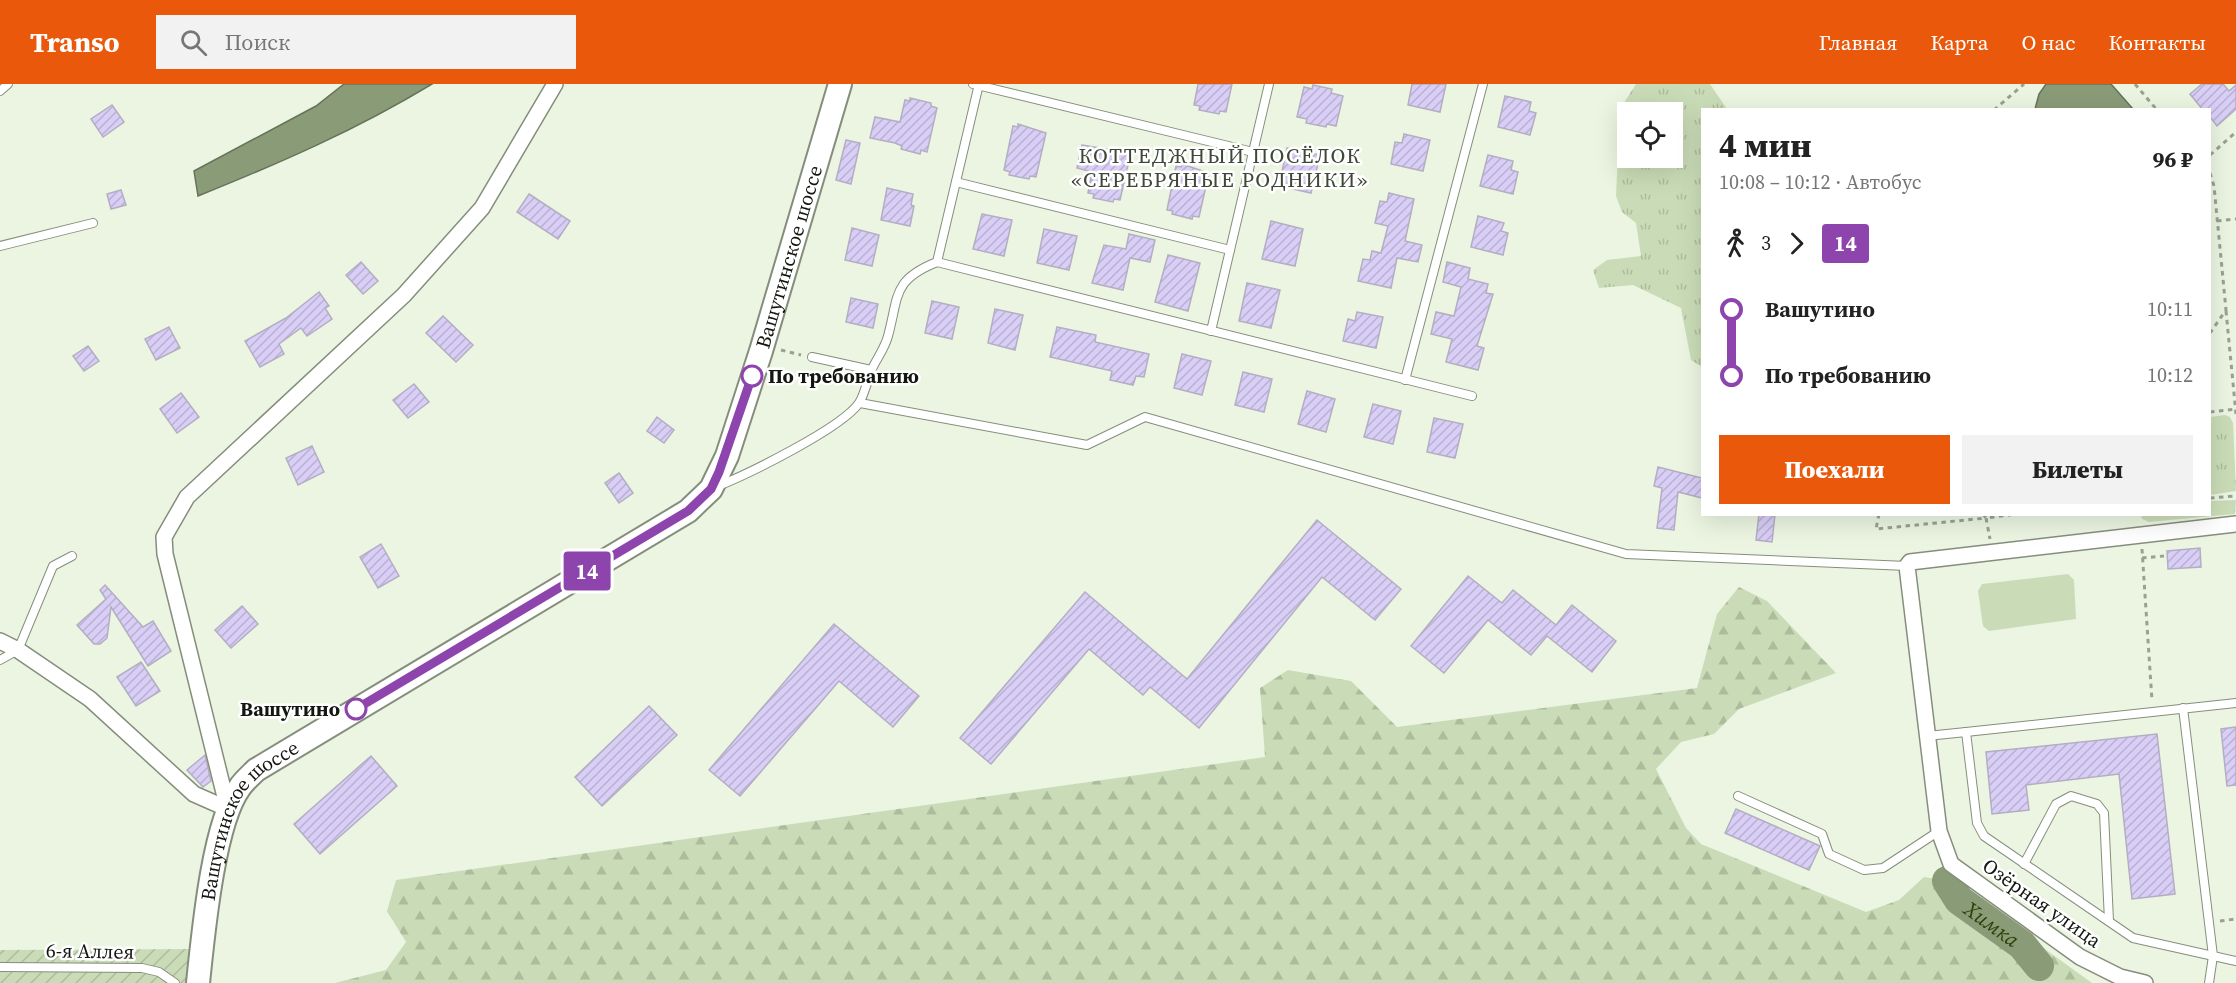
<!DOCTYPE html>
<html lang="ru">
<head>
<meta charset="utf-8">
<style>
  body { margin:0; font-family:"Source Serif 4",serif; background:#f2f2f2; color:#222; height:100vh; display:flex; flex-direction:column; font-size:22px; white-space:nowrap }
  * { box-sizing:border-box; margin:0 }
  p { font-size:20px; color:#767676 }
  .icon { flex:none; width:33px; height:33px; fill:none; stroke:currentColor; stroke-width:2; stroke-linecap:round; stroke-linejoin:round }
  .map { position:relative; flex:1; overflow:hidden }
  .panel { position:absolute; left:1701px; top:24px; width:510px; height:408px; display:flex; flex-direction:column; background:#fff; border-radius:0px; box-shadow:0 6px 24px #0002 }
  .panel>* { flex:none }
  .badge { padding:0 12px; border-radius:4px; font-size:21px; line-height:39px }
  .controls { position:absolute; left:1617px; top:18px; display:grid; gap:12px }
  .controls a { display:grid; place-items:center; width:66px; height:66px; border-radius:0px; background:#fff; box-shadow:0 6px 24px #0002; font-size:30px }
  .map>.badge { position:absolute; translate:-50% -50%; box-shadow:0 0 0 3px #fff }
  .legs { display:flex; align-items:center; gap:9px; height:66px; padding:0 18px; font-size:20px }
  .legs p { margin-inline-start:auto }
  .summary { display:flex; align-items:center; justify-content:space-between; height:102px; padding:0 18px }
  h1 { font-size:33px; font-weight:800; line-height:45px }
  .action { display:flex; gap:12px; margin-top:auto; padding:12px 18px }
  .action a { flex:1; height:69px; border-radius:0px; background:#ea580c; color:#fff; font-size:24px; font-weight:800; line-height:69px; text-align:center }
  .action a+a { background:#f2f2f2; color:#222 }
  ul { padding:0 18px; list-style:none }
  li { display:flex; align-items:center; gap:21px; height:66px; font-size:22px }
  li i { display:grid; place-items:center; width:9px; height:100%; margin:0 8px; background:currentColor }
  li i::after { content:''; width:15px; height:15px; margin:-8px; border:4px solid; border-radius:50%; background:#fff }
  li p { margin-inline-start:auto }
  li:first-child i { background:linear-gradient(#0000 50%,currentColor 0) }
  li:last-child i { background:linear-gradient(currentColor 50%,#0000 0) }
  header { display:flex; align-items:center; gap:36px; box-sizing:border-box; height:84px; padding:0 30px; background:#ea580c; color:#fff }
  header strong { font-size:28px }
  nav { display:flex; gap:33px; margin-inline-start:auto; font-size:21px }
  .search { width:420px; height:54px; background:#f2f2f2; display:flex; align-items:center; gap:15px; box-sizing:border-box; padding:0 21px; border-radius:0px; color:#767676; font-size:22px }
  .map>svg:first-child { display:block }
</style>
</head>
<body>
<header>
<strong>Transo</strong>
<div class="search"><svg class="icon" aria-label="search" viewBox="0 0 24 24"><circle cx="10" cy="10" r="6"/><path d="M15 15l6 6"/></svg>Поиск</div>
<nav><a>Главная</a><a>Карта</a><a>О нас</a><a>Контакты</a></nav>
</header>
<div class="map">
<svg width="2236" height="899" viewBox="0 0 2236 899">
  <defs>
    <pattern id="grass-tufts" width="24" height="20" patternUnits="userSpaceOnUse" patternTransform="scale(1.5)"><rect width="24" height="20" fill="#cadcb7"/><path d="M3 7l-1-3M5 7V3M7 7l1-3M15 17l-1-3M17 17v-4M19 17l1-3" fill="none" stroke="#adbc9c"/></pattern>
    <pattern id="forest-firs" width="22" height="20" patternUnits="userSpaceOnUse" patternTransform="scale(1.5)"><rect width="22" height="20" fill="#cadcb7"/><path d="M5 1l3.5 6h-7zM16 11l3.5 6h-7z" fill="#adbc9c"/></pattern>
    <pattern id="garden-furrows" width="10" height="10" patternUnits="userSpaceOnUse" patternTransform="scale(1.5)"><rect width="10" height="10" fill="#cadcb7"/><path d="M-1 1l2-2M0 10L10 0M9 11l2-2" fill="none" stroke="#adbc9c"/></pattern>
    <pattern id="building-hatch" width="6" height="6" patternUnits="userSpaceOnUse" patternTransform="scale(1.5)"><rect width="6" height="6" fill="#d9cef6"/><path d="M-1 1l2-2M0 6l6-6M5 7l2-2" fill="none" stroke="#b9b0d2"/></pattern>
  </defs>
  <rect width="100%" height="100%" fill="#ebf5e1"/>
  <g fill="url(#grass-tufts)" fill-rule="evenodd">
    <path d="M1636 0H1710L1727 25 1702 26V283L1691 276 1681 224 1633 201 1599 204 1593 186 1607 176 1641 172 1636 139 1622 128 1616 112 1620 25ZM1628 28H1672V74H1628Z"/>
    <polygon points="2225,331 2230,333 2233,339 2236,407 2210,411 2210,333"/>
    <polygon points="2236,416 2235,430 2149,438 2142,435 2141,431 2210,430 2210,417"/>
  </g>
  <polygon fill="url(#forest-firs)" points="1739,503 1767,517 1836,589 1739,625 1714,650 1681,658 1656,685 1686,744 1701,760 1866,828 1899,816 1924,793 1947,797 1959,816 1999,832 2092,899 335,899 386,886 406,858 387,827 396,796 1265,673 1260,604 1288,586 1351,597 1397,643 1697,604 1717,530"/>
  <polygon fill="url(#garden-furrows)" points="195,865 194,899 0,899 0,866"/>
  <polygon fill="#cadcb7" points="2068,490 2074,496 2076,535 1989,547 1983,542 1978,507 1982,500"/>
  <g fill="#8a9b78" stroke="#667359" stroke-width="1.5">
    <path d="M344 0H432C356 46 280 79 198 112L194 87 316 22Z"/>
    <polygon points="2046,0 2111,0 2133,25 2035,25 2039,10"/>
  </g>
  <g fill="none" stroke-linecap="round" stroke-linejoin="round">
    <path stroke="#8a9b78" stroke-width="30" id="s1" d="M1947 797 1959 816 2022 861 2039 882"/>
  </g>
  <g fill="url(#building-hatch)" stroke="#b3aec2" stroke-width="1.5">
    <polygon points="1198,0 1232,0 1226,28 1220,27 1219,30 1199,26 1200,22 1194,21"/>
    <polygon points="1412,0 1446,0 1440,28 1408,21"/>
    <polygon points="2202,0 2223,0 2229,7 2236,1 2236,25 2217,42 2210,33 2210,26 2203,26 2190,10"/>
    <polygon points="1313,1 1332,5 1331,9 1343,12 1336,42 1327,40 1326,43 1306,39 1307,35 1297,33 1304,3 1312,5"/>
    <polygon points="1505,12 1531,18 1529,27 1536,29 1530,51 1498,43"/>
    <polygon points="910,14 931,19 931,22 937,24 927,68 921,66 920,70 901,65 902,62 895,59 870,54 875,33 900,38 905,16 910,17"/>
    <polygon points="112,21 124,38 103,53 91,35"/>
    <polygon points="1018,40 1046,49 1036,93 1030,92 1029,95 1009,91 1010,88 1004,86 1013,42 1018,43"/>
    <polygon points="1404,50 1430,56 1423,87 1391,80 1395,58 1402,59"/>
    <polygon points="846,56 860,59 851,100 836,96"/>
    <polygon points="1082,61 1124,68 1123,70 1130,72 1120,116 1114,115 1113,118 1093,114 1094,110 1088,109 1092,88 1077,84"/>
    <polygon points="1287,64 1320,71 1311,109 1279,102"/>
    <polygon points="1488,71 1513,77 1511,86 1518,88 1513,110 1480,102"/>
    <polygon points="1182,80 1209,89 1199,133 1193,132 1192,135 1172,130 1173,127 1167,126 1176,82 1181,83"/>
    <polygon points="887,104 913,110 911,121 914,122 910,142 881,136"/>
    <polygon points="121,106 126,121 111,125 107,110"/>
    <polygon points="1389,109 1414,115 1405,157 1422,161 1418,178 1397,174 1391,204 1358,197 1363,175 1370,176 1372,167 1381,169 1388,142 1375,139 1380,117 1387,118"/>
    <polygon points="529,110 570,137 558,155 517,128"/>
    <polygon points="982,130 1012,136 1004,172 973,165"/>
    <polygon points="1478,132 1504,139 1501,147 1508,149 1503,171 1471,163"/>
    <polygon points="1271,137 1303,145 1295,182 1262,175"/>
    <polygon points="852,144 879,151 872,182 845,176"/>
    <polygon points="1044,145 1077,152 1069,186 1037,179"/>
    <polygon points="1129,150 1155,156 1150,178 1130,174 1123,206 1092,199 1104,161 1126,165"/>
    <polygon points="1168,171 1200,179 1188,227 1155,218"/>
    <polygon points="361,178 378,197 363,210 346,191"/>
    <polygon points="1447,178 1470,184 1468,195 1488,200 1486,209 1493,210 1477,262 1484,264 1478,286 1446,278 1452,255 1431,250 1436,228 1454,232 1461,203 1443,198"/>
    <polygon points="1247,199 1280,206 1271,244 1239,237"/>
    <polygon points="319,208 329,222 325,224 332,235 307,252 301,244 279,260 284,270 260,283 245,257 286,234"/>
    <polygon points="851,214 878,220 873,244 846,238"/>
    <polygon points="932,217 959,223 952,255 925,249"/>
    <polygon points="995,225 1023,231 1015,266 988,259"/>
    <polygon points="1357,228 1383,233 1376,264 1343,257 1348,235 1355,237"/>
    <polygon points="443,232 473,261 456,278 426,249"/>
    <polygon points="169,243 180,264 156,276 145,255"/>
    <polygon points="1057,243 1096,251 1095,258 1149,270 1144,293 1136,292 1133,301 1110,296 1112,287 1050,273"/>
    <polygon points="88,262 99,277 84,287 73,272"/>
    <polygon points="1182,270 1211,277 1202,311 1174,304"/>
    <polygon points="1243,288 1272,295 1264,328 1235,321"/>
    <polygon points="414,300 429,318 408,334 393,316"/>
    <polygon points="1307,307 1335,315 1326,348 1298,340"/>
    <polygon points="181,309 199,333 177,349 160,325"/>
    <polygon points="1373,320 1401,327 1393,360 1364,353"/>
    <polygon points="657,333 674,346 664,359 647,347"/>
    <polygon points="1434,334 1463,340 1455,374 1427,368"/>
    <polygon points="312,362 324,388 298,401 286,374"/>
    <polygon points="1658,383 1702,394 1702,414 1678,408 1674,446 1657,444 1662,404 1654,402"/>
    <polygon points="619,389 633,409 619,419 605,399"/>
    <polygon points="1759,430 1775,430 1772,458 1756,456"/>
    <polygon points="1317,436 1401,505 1375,536 1322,493 1199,644 1150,603 1143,611 1089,565 991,680 960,654 1085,508 1187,595"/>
    <polygon points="381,460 399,492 378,504 360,473"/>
    <polygon points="2200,464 2201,483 2168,485 2167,467"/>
    <polygon points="1468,492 1502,519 1513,506 1556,541 1572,521 1616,557 1592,588 1547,552 1531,571 1488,536 1444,589 1411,562"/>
    <polygon points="105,501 143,543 153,537 171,567 148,582 111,523 107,554 100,560 94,560 77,541 106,515 100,506"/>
    <polygon points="242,522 258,540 231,564 215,546"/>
    <polygon points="834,540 919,612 893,643 839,597 740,712 709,686"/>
    <polygon points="141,578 160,607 136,622 117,593"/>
    <polygon points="649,622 677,651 602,722 575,693"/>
    <polygon points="2236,643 2236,701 2227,702 2221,645"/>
    <polygon points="2157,650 2175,810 2132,815 2119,690 2026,701 2029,726 1992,730 1986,668"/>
    <polygon points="205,671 211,697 203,703 187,686"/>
    <polygon points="371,672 397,702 320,770 294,740"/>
    <polygon points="1736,725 1820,762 1809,786 1725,749"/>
  </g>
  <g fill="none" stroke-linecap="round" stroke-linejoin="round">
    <defs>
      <g id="lane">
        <polyline points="973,0 1253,68"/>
        <polyline points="0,7 8,0"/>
        <polyline points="956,98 1230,166"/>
        <polyline points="0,162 93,139"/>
        <polyline points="937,178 1472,312"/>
        <polyline points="1211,247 1269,0"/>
        <polyline points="812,273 871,286"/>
        <polyline points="1405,296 1483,0"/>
        <polyline points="860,319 1087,361 1145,333 1626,470 1907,482"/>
        <path d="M718 402C748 390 842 344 859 319 865 310 867 296 872 285 877 274 885 264 888 252 899 212 892 196 937 178L979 0"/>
        <polyline points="0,576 18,566 53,482 72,472"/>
        <polyline points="2183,624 2213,872 2209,899"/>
        <polyline points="1966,648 2236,619"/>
        <polyline points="1927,652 1966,648 1977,739 1984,752 2133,854 2236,877"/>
        <polyline points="1738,712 1822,750 1829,770 1864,786 1883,784 1939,747"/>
        <polyline points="2024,780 2056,720 2071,712 2097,720 2104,729 2109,837"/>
        <polyline points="0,883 142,884 159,888 175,899"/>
      </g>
      <g id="street">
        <polyline points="0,557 18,566 90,615 194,710 228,725 165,470 164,453 187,413 404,211 482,124 555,0"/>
        <polyline points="2145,899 2120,893 2080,873 1951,780 1939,747 1907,482 1910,478 2236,440"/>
      </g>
      <g id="secondary">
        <path id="s2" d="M198 899C203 852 213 739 240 703 244 697 251 691 256 686L688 427 711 405 727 372 761 267 840 0"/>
      </g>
    </defs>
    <use href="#lane" stroke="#858e7c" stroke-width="10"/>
    <use href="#street" stroke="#858e7c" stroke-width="18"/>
    <use href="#secondary" stroke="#858e7c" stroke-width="26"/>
    <g stroke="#99a192" stroke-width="3" stroke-dasharray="4.5 4.5" stroke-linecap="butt">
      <polyline points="2135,0 2157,26"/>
      <polyline points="1994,26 2024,0"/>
      <polyline points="2210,71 2236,48"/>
      <polyline points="2210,89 2214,102 2226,226 2210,249"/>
      <polyline points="2217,137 2236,135"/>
      <polyline points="2226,227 2236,330"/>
      <polyline points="781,266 801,271"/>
      <polyline points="2210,328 2236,325"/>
      <polyline points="2210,414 2236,412"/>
      <polyline points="1879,430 1876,445 1986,434 1990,455"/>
      <polyline points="1983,430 1986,434 2017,430"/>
      <polyline points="2142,465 2152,617"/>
      <polyline points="2142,474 2164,472"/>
      <polyline points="2220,837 2236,835"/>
    </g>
    <use href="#lane" stroke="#fff" stroke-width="8"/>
    <use href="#street" stroke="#fff" stroke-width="15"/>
    <use href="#secondary" stroke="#fff" stroke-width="22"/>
  </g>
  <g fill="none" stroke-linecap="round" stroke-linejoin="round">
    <defs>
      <polyline id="line-1" points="356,625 688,427 711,405 719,388 752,292"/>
    </defs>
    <use href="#line-1" stroke="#fff" stroke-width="14"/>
    <use href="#line-1" stroke="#8e44ad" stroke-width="9"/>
  </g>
  <g fill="#fff" stroke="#8e44ad" stroke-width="3">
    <circle cx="752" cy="292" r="10"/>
    <circle cx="356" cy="625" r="10"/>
  </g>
  <g text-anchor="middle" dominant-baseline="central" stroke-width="5" stroke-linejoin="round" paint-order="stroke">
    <g font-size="20" fill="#131710" stroke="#fff">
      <text stroke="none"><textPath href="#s2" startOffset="1006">Вашутинское шоссе</textPath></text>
      <text stroke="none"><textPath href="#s2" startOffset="178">Вашутинское шоссе</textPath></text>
      <text transform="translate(2042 819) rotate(35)">Озёрная улица</text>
      <text transform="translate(90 867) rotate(1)">6-я Аллея</text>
    </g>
    <g font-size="20" font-weight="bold" fill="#131710" stroke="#fff" text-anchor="start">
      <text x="768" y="292">По требованию</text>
      <text x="340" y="625" text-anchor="end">Вашутино</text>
    </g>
    <g font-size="21" letter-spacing="1.5" fill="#3f4737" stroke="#fff">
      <text x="1220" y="71">КОТТЕДЖНЫЙ ПОСЁЛОК<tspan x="1220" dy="24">«СЕРЕБРЯНЫЕ РОДНИКИ»</tspan></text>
    </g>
    <g font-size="21" font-style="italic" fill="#2c4208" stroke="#fff">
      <text stroke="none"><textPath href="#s1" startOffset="63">Химка</textPath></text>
    </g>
  </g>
</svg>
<div class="controls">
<a><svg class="icon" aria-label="locate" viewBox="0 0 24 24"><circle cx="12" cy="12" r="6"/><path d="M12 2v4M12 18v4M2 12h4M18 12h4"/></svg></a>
</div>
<b class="badge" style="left:587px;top:487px;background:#8e44ad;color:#fff">14</b>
<section class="panel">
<div class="summary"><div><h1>4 мин</h1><p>10:08 – 10:12 · Автобус</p></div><b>96 ₽</b></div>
<div class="legs"><svg class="icon" aria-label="walk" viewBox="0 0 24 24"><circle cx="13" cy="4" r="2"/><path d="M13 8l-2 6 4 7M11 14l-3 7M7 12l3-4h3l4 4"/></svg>3<svg class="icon" aria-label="forward" viewBox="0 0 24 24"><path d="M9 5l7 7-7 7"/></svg><b class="badge" style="background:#8e44ad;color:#fff">14</b></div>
<ul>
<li><i style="color:#8e44ad"></i><b>Вашутино</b><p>10:11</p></li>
<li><i style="color:#8e44ad"></i><b>По требованию</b><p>10:12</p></li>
</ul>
<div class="action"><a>Поехали</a><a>Билеты</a></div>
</section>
</div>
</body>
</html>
